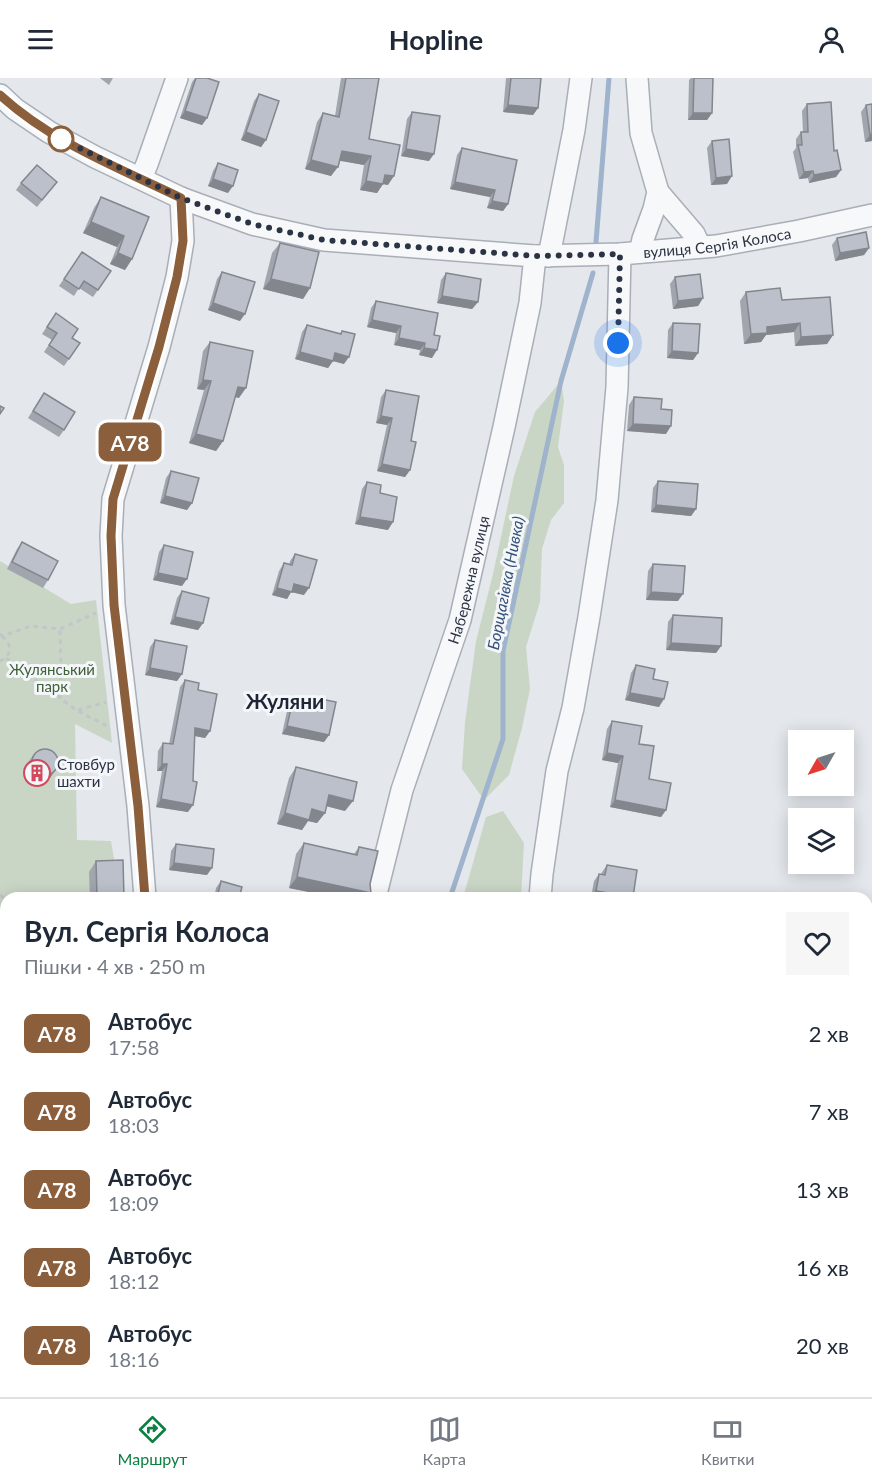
<!DOCTYPE html>
<html lang="uk">
<head>
<meta charset="utf-8">
<style>
  body { margin:0; font-family:Lato,sans-serif; background:#f6f6f7; color:#1f2937; height:100vh; display:flex; flex-direction:column; font-size:22px; white-space:nowrap }
  * { box-sizing:border-box; margin:0 }
  p { font-size:20px; color:#747a83 }
  .icon { flex:none; width:33px; height:33px; fill:none; stroke:currentColor; stroke-width:2; stroke-linecap:round; stroke-linejoin:round }
  .map { position:relative; flex:1; overflow:hidden }
  .drawer { position:absolute; left:0px; top:814px; width:873px; height:506px; display:flex; flex-direction:column; background:#fff; border-radius:18px 18px 0 0; box-shadow:0 3px 15px #0003 }
  .drawer>* { flex:none }
  .badge { padding:0 12px; border-radius:9px; font-size:21px; line-height:39px }
  .needle { width:39px; rotate:231deg }
  .controls { position:absolute; left:788px; top:652px; display:grid; gap:12px }
  .controls a { display:grid; place-items:center; width:66px; height:66px; border-radius:0px; background:#fff; box-shadow:0 3px 15px #0003; font-size:30px }
  .you { position:absolute; width:30px; height:30px; margin:-15px; border:4px solid #fff; border-radius:50%; background:#1a73e8; box-shadow:0 0 0 9px #1a73e833 }
  .map>.badge { position:absolute; translate:-50% -50%; box-shadow:0 0 0 3px #fff }
  .round { display:grid; place-items:center; flex:none; width:63px; height:63px; border-radius:0px; background:#f6f6f7 }
  .head { display:flex; align-items:center; justify-content:space-between; height:102px; padding:0 24px }
  h1 { font-size:28px; font-weight:700; line-height:45px }
  ul { padding:0; list-style:none }
  li { display:flex; align-items:center; gap:18px; height:78px; padding:0 24px }
  li div { flex:1 }
  li b { display:block; font-size:22px }
  li em { font-style:normal }
  li .badge { min-width:66px; font-weight:700; text-align:center }
  header { display:flex; justify-content:space-between; align-items:center; height:78px; padding:0 24px; background:#fff; font-size:27px; font-weight:700 }
  .tab-bar { display:flex; justify-content:space-around; align-items:center; height:84px; border-top:2px solid #e0e1e3; background:#fff; font-size:16px; color:#747a83 }
  .tab-bar a { display:grid; justify-items:center; gap:3px }
  .tab-bar .current { color:#0b8043 }
  .map>svg:first-child { display:block }
</style>
</head>
<body>
<header><svg class="icon" aria-label="menu" viewBox="0 0 24 24"><path d="M4 6h16M4 12h16M4 18h16"/></svg>Hopline<svg class="icon" aria-label="person" viewBox="0 0 24 24"><circle cx="12" cy="8" r="4"/><path d="M4 21q1-7 8-7t8 7"/></svg></header>
<div class="map">
<svg width="872" height="1319" viewBox="0 0 872 1319">
  <rect width="100%" height="100%" fill="#e4e7ec"/>
  <g fill="#c9d6c5">
    <polygon points="561,303 564,323 558,369 564,387 564,425 551,442 542,471 540,524 526,569 530,611 522,650 509,697 484,722 462,691 465,644 476,563 493,496 514,398 535,334"/>
    <polygon points="0,483 71,526 96,522 112,665 75,646 77,762 111,763 116,793 90,820 6,820 6,957 0,957"/>
    <polygon points="503,733 524,765 521,820 463,820 486,739"/>
  </g>
  <rect fill="#9fb4cc" x="363" y="1314" width="81" height="5"/>
  <g fill="none" stroke-linecap="round" stroke-linejoin="round">
    <g stroke="#9fb4cc" stroke-width="5">
      <polyline points="596,164 609,0"/>
      <polyline points="450,820 503,661 503,573 561,303 593,195"/>
    </g>
    <defs>
      <g id="minor">
        <polyline points="637,0 641,55 658,114 654,131 643,161 640,174"/>
        <path id="s1" d="M0 17 15 31 49 54 95 79 181 120 252 146 324 162 535 178 620 176 716 168 799 153 872 137"/>
        <polyline points="141,100 147,86 177,0"/>
        <polyline points="658,114 694,156 700,169"/>
        <polyline points="549,178 574,52 581,0"/>
        <polyline points="145,820 138,728 114,527 111,458 113,421 159,269 177,199 183,163 181,120"/>
        <path id="s2" d="M375 820 402 712 460 542 504 349 530 225 535 178"/>
        <polyline points="540,820 542,796 557,693 573,630 589,539 607,422 617,309 620,176"/>
        <polyline points="0,1107 6,1108"/>
        <polyline points="517,1314 518,1319"/>
        <polyline points="844,1314 851,1319"/>
        <polyline points="235,1319 236,1314"/>
      </g>
    </defs>
    <use href="#minor" stroke="#a9aeb7" stroke-width="24"/>
    <g stroke="#c2c5cb" stroke-width="3" stroke-dasharray="4.5 4.5" stroke-linecap="butt">
      <polyline points="0,556 2,558 31,548 60,551 96,535"/>
      <polyline points="6,580 76,632 109,649"/>
      <path d="M0 583C13 576 12 567 2 558"/>
      <polyline points="60,620 61,593 60,551"/>
      <polyline points="78,632 106,624"/>
      <polyline points="0,817 6,822"/>
    </g>
    <use href="#minor" stroke="#f7f8fa" stroke-width="21"/>
  </g>
  <g fill="#a1a5ae">
    <polygon points="100,0 113,0 109,7"/>
    <polygon points="195,0 207,0 207,40 202,47 180,40 192,4"/>
    <polygon points="341,0 379,0 369,61 388,107 383,106 377,115 360,112 364,87 339,82 331,98 305,91 317,44 323,35 335,38"/>
    <polygon points="506,0 541,0 538,30 533,37 503,34"/>
    <polygon points="691,0 713,0 712,35 707,42 688,42 689,2"/>
    <polygon points="259,16 266,62 261,69 241,62 254,23"/>
    <polygon points="807,26 834,73 841,92 836,99 809,105 808,100 799,101 793,74 796,70 796,61 801,54 803,54 802,33"/>
    <polygon points="866,27 872,63 865,64 861,34"/>
    <polygon points="412,34 429,83 401,78 407,41"/>
    <polygon points="712,63 727,106 711,107 707,70"/>
    <polygon points="462,70 508,126 503,133 487,130 490,119 450,111 457,77"/>
    <polygon points="218,85 228,115 208,108 213,93"/>
    <polygon points="57,104 37,129 16,112 21,105"/>
    <polygon points="101,119 149,139 132,181 125,192 110,186 117,169 83,155 94,130"/>
    <polygon points="837,160 869,170 864,177 835,183 832,167"/>
    <polygon points="280,165 310,210 303,221 263,211 272,175"/>
    <polygon points="82,174 111,193 93,219 79,210 74,218 59,208"/>
    <polygon points="222,194 240,243 208,232 217,201"/>
    <polygon points="446,195 478,224 472,231 437,225 441,202"/>
    <polygon points="675,199 703,220 698,228 673,231 670,206"/>
    <polygon points="746,214 782,222 833,257 827,266 795,268 794,254 766,257 761,264 744,266 740,223"/>
    <polygon points="376,223 434,257 432,280 419,277 420,272 394,267 396,255 367,249 371,230"/>
    <polygon points="56,235 72,260 69,281 64,288 44,274 52,262 42,256"/>
    <polygon points="673,245 698,275 693,282 667,280 668,252"/>
    <polygon points="307,247 340,256 342,253 344,286 333,283 328,290 295,281 302,254"/>
    <polygon points="210,264 239,320 235,319 223,363 216,373 189,365 204,312 197,311 203,273"/>
    <polygon points="386,312 411,363 410,392 405,399 377,393 387,347 376,345 381,319"/>
    <polygon points="44,315 64,352 59,359 28,340"/>
    <polygon points="634,319 661,331 666,356 627,353 629,327"/>
    <polygon points="171,393 192,425 187,432 160,425 166,400"/>
    <polygon points="658,403 696,431 691,438 651,434 653,410"/>
    <polygon points="367,404 380,415 388,452 355,446 362,411"/>
    <polygon points="22,464 48,502 43,510 7,491 17,471"/>
    <polygon points="164,467 182,508 153,502 159,474"/>
    <polygon points="295,476 304,517 291,514 287,521 272,517 279,493 284,485 289,487 290,483"/>
    <polygon points="653,486 678,523 646,522 648,493"/>
    <polygon points="182,513 203,545 198,552 170,546 177,520"/>
    <polygon points="673,537 721,568 716,575 666,572 668,544"/>
    <polygon points="155,562 182,596 177,603 145,597 150,569"/>
    <polygon points="636,587 659,629 625,622 631,595"/>
    <polygon points="185,602 198,612 210,653 205,660 195,658 188,734 156,729 162,693 157,693 158,673 163,665 169,666 180,609"/>
    <polygon points="321,621 329,657 324,664 282,656 287,633 292,626 315,631 316,628"/>
    <polygon points="612,643 639,666 649,701 666,732 661,739 610,729 618,685 602,682 607,651"/>
    <polygon points="34,676 50,700 43,707 34,707 27,702 24,694 27,686"/>
    <polygon points="296,689 345,733 326,728 325,735 317,745 308,743 302,752 277,746 289,700"/>
    <polygon points="304,765 354,776 359,769 371,815 368,820 339,820 289,810 296,776"/>
    <polygon points="176,766 207,797 169,792 171,773"/>
    <polygon points="96,783 124,820 90,820 89,794"/>
    <polygon points="607,787 633,819 632,820 591,820 594,803 599,796 601,796 602,794"/>
    <polygon points="221,803 239,820 214,820 216,810"/>
    <polygon points="6,1218 6,1243 1,1242"/>
    <polygon points="6,1267 6,1314 22,1319 0,1319 0,1298 4,1271"/>
    <polygon points="273,1314 310,1314 310,1319 272,1319"/>
    <polygon points="624,1314 689,1314 695,1319 623,1319"/>
  </g>
  <g fill="#83868d">
    <polygon points="508,27 538,30 533,37 503,34"/>
    <polygon points="185,33 207,40 202,47 180,40"/>
    <polygon points="693,35 712,35 707,42 688,42"/>
    <polygon points="246,54 266,62 261,69 241,62"/>
    <polygon points="872,56 872,63 865,64 870,57"/>
    <polygon points="406,71 434,76 429,83 401,78"/>
    <polygon points="342,73 371,78 364,87 335,82"/>
    <polygon points="311,82 338,89 331,98 305,91"/>
    <polygon points="841,92 836,99 809,105 814,97"/>
    <polygon points="813,93 808,100 799,101 804,94"/>
    <polygon points="385,97 394,98 388,107 383,106 377,115 360,112 366,103"/>
    <polygon points="732,98 727,106 711,107 716,100"/>
    <polygon points="213,101 233,108 228,115 208,108"/>
    <polygon points="455,104 495,112 490,119 450,111"/>
    <polygon points="492,123 508,126 503,133 487,130"/>
    <polygon points="91,144 124,158 117,169 83,155"/>
    <polygon points="869,170 864,177 835,183 840,175"/>
    <polygon points="118,175 132,181 125,192 110,186"/>
    <polygon points="271,201 310,210 303,221 263,211"/>
    <polygon points="442,218 478,224 472,231 437,225"/>
    <polygon points="703,220 698,228 673,231 678,223"/>
    <polygon points="213,225 245,236 240,243 208,232"/>
    <polygon points="372,242 401,248 396,255 367,249"/>
    <polygon points="800,245 794,254 766,257 761,264 744,266 751,256 767,249"/>
    <polygon points="833,257 827,266 795,268 801,259"/>
    <polygon points="399,260 425,265 420,272 394,267"/>
    <polygon points="424,270 437,272 432,280 419,277"/>
    <polygon points="672,273 698,275 693,282 667,280"/>
    <polygon points="300,274 335,275 349,279 344,286 333,283 328,290 295,281"/>
    <polygon points="203,302 211,303 204,312 197,311"/>
    <polygon points="238,309 246,310 239,320 232,318"/>
    <polygon points="381,338 392,340 387,347 376,345"/>
    <polygon points="633,346 671,348 666,356 627,353"/>
    <polygon points="196,356 223,363 216,373 189,365"/>
    <polygon points="382,386 410,392 405,399 377,393"/>
    <polygon points="165,418 192,425 187,432 160,425"/>
    <polygon points="656,427 696,431 691,438 651,434"/>
    <polygon points="360,439 393,444 388,452 355,446"/>
    <polygon points="158,495 187,501 182,508 153,502"/>
    <polygon points="294,506 309,510 304,517 291,514 287,521 272,517 277,510"/>
    <polygon points="651,514 683,516 678,523 646,522"/>
    <polygon points="175,539 203,545 198,552 170,546"/>
    <polygon points="671,565 721,568 716,575 666,572"/>
    <polygon points="150,590 182,596 177,603 145,597"/>
    <polygon points="630,615 664,621 659,629 625,622"/>
    <polygon points="287,648 329,657 324,664 282,656"/>
    <polygon points="195,650 210,653 205,660 190,657"/>
    <polygon points="607,675 623,678 618,685 602,682"/>
    <polygon points="162,686 167,686 162,693 157,693"/>
    <polygon points="57,690 50,700 43,707 34,707 41,697"/>
    <polygon points="329,717 353,723 345,733 322,727"/>
    <polygon points="161,721 193,727 188,734 156,729"/>
    <polygon points="615,722 666,732 661,739 610,729"/>
    <polygon points="312,731 325,735 317,745 308,743 302,752 277,746 285,735"/>
    <polygon points="174,785 212,790 207,797 169,792"/>
    <polygon points="297,799 371,815 368,820 339,820 289,810"/>
    <polygon points="596,813 633,819 632,820 591,820"/>
    <polygon points="867,879 872,880 872,887 867,887"/>
    <polygon points="867,1140 872,1142 868,1149 867,1149"/>
    <polygon points="6,1234 6,1243 1,1242"/>
  </g>
  <g fill="#bbc0ca" stroke="#83868d" stroke-width="1.5">
    <polygon points="196,0 207,0 219,4 207,40 185,33"/>
    <polygon points="346,0 379,0 369,61 400,67 394,98 385,97 383,106 366,103 371,78 342,73 338,89 311,82 323,35 339,39"/>
    <polygon points="511,0 541,0 538,30 508,27"/>
    <polygon points="694,0 713,0 712,35 693,35"/>
    <polygon points="259,16 279,23 266,62 246,54"/>
    <polygon points="831,24 834,73 837,72 841,92 814,97 813,93 804,94 798,67 802,67 801,54 808,54 807,26"/>
    <polygon points="872,26 872,56 870,57 866,27"/>
    <polygon points="412,34 440,38 434,76 406,71"/>
    <polygon points="729,61 732,98 716,100 712,63"/>
    <polygon points="462,70 517,82 508,126 492,123 495,112 455,104"/>
    <polygon points="218,85 238,92 233,108 213,101"/>
    <polygon points="37,87 57,104 42,122 21,105"/>
    <polygon points="101,119 149,139 132,181 118,175 124,158 91,144"/>
    <polygon points="866,154 869,170 840,175 837,160"/>
    <polygon points="280,165 319,174 310,210 271,201"/>
    <polygon points="82,174 111,193 98,212 84,203 79,211 64,201"/>
    <polygon points="222,194 255,204 245,236 213,225"/>
    <polygon points="446,195 481,201 478,224 442,218"/>
    <polygon points="700,196 703,220 678,223 675,199"/>
    <polygon points="780,210 782,222 830,219 833,257 801,259 800,245 767,249 767,255 751,256 746,214"/>
    <polygon points="376,223 438,235 434,257 440,258 437,272 424,270 425,265 399,260 401,248 372,242"/>
    <polygon points="56,235 78,251 72,260 80,265 69,281 49,267 57,255 47,249"/>
    <polygon points="673,245 700,246 698,275 672,273"/>
    <polygon points="307,247 341,256 342,253 355,256 349,279 335,275 333,283 300,274"/>
    <polygon points="210,264 253,273 246,310 238,309 223,363 196,356 211,303 203,302"/>
    <polygon points="386,312 419,318 411,363 416,364 410,392 382,386 392,340 381,338"/>
    <polygon points="44,315 75,334 64,352 33,333"/>
    <polygon points="634,319 662,321 661,331 672,332 671,348 633,346"/>
    <polygon points="0,328 4,330 0,336"/>
    <polygon points="171,393 199,400 192,425 165,418"/>
    <polygon points="658,403 698,406 696,431 656,427"/>
    <polygon points="367,404 381,407 380,415 397,419 393,444 360,439"/>
    <polygon points="22,464 58,483 48,502 12,484"/>
    <polygon points="164,467 193,474 187,501 158,495"/>
    <polygon points="295,476 317,482 309,510 294,506 292,514 277,510 284,485 292,487"/>
    <polygon points="653,486 685,488 683,516 651,514"/>
    <polygon points="182,513 209,520 203,545 175,539"/>
    <polygon points="673,537 722,540 721,568 671,565"/>
    <polygon points="155,562 187,568 182,596 150,590"/>
    <polygon points="636,587 655,591 653,601 668,604 664,621 630,615"/>
    <polygon points="185,602 199,605 198,612 217,616 210,653 195,650 193,703 197,704 193,727 161,721 167,686 162,686 163,665 173,666"/>
    <polygon points="321,621 336,624 329,657 287,648 292,626 319,631"/>
    <polygon points="612,643 642,648 639,666 654,668 649,701 671,705 666,732 615,722 623,678 607,675"/>
    <circle cx="45" cy="684" r="13"/>
    <polygon points="296,689 357,704 353,723 329,717 325,735 312,731 309,742 285,735"/>
    <polygon points="304,765 357,777 359,769 378,773 370,806 371,815 297,799"/>
    <polygon points="176,766 214,771 212,790 174,785"/>
    <polygon points="123,782 124,820 97,820 96,783"/>
    <polygon points="607,787 637,792 633,819 596,813 599,796 605,797"/>
    <polygon points="221,803 242,809 239,820 217,820"/>
    <polygon points="867,864 872,864 872,880 867,879"/>
    <polygon points="867,1113 872,1114 872,1142 867,1140"/>
    <polygon points="6,1283 6,1314 23,1314 22,1319 1,1319"/>
    <rect x="277" y="1314" width="33" height="5"/>
    <polygon points="630,1314 689,1314 695,1315 695,1319 629,1319"/>
  </g>
  <g fill="none" stroke-linecap="round" stroke-linejoin="round">
    <defs>
      <path id="line" d="M0 17C51 64 119 90 181 120L183 163 177 199 159 269 113 421 111 458 114 527 138 728 145 820"/>
    </defs>
    <use href="#line" stroke="#fff" stroke-width="14"/>
    <use href="#line" stroke="#8b5e3c" stroke-width="9"/>
    <polyline stroke="#2b3445" stroke-width="6" stroke-dasharray="0 10.8" points="61,61 181,120 252,146 324,162 536,178 620,176 618,265"/>
  </g>
  <defs>
    <symbol id="building-ring" viewBox="-11 -11 22 22"><circle r="9.5" fill="#f4f6f9" stroke="#d1495b" stroke-width="1.5"/><path d="M-4-6H4V6H1V3H-1V6H-4ZM-2.5-4.3h1.7v1.8h-1.7ZM.8-4.3h1.7v1.8H.8ZM-2.5-1h1.7V.8h-1.7ZM.8-1h1.7V.8H.8Z" fill="#d1495b"/></symbol>
  </defs>
  <g fill-rule="evenodd">
    <use href="#building-ring" x="22" y="680" width="30" height="30"/>
  </g>
  <circle fill="#fff" stroke="#8b5e3c" stroke-width="3" cx="61" cy="61" r="12"/>
  <g text-anchor="middle" dominant-baseline="central" stroke-width="6" stroke-linejoin="round" paint-order="stroke">
    <g font-size="15" fill="#2b3445" stroke="#f4f6f9">
      <text stroke="none"><textPath href="#s1" startOffset="753">вулиця Сергія Колоса</textPath></text>
      <text stroke="none"><textPath href="#s2" startOffset="332">Набережна вулиця</textPath></text>
    </g>
    <g font-size="15" fill="#3f6138" stroke="#f4f6f9">
      <text x="52" y="591">Жулянський<tspan x="52" dy="17">парк</tspan></text>
    </g>
    <g font-size="15" fill="#2b3445" stroke="#f4f6f9" text-anchor="start">
      <text x="57" y="686">Cтовбур<tspan x="57" dy="17">шахти</tspan></text>
    </g>
    <g font-size="16" font-style="italic" fill="#34527a" stroke="#f4f6f9">
      <text transform="translate(505 505) rotate(-79)">Борщагівка (Нивка)</text>
    </g>
    <g font-size="21" font-weight="bold" fill="#1d2536" stroke="#f4f6f9">
      <text x="285" y="622">Жуляни</text>
    </g>
  </g>
</svg>
<div class="controls">
<a><svg class="needle" viewBox="-14 -14 28 28"><path d="M0-13l5 13h-10z" fill="#e53935"/><path d="M0 13l5-13h-10z" fill="#747a83"/></svg></a>
<a><svg class="icon" aria-label="layers" viewBox="0 0 24 24"><path d="M12 4l9 5-9 5-9-5zM3 14l9 5 9-5"/></svg></a>
</div>
<div class="you" style="left:618px;top:265px"></div>
<b class="badge" style="left:130px;top:364px;background:#8b5e3c;color:#fff">А78</b>
<section class="drawer">
<div class="head"><div><h1>Вул. Сергія Колоса</h1><p>Пішки · 4 хв · 250 m</p></div><a class="round"><svg class="icon" aria-label="heart" viewBox="0 0 24 24"><path d="M12 20l-8-8c-3-5 5-10 8-4 3-6 11-1 8 4z"/></svg></a></div>
<ul>
<li><span class="badge" style="background:#8b5e3c;color:#fff">А78</span><div><b>Автобус</b><p>17:58</p></div><em>2 хв</em></li>
<li><span class="badge" style="background:#8b5e3c;color:#fff">А78</span><div><b>Автобус</b><p>18:03</p></div><em>7 хв</em></li>
<li><span class="badge" style="background:#8b5e3c;color:#fff">А78</span><div><b>Автобус</b><p>18:09</p></div><em>13 хв</em></li>
<li><span class="badge" style="background:#8b5e3c;color:#fff">А78</span><div><b>Автобус</b><p>18:12</p></div><em>16 хв</em></li>
<li><span class="badge" style="background:#8b5e3c;color:#fff">А78</span><div><b>Автобус</b><p>18:16</p></div><em>20 хв</em></li>
</ul>
</section>
</div>
<nav class="tab-bar">
<a class="current"><svg class="icon" aria-label="directions" viewBox="0 0 24 24"><path d="M12 3l9 9-9 9-9-9zM9 14v-3h6M13 9l2 2-2 2"/></svg>Маршрут</a>
<a><svg class="icon" aria-label="map" viewBox="0 0 24 24"><path d="M3 6l6-2 6 2 6-2v14l-6 2-6-2-6 2zM9 4v14M15 6v14"/></svg>Карта</a>
<a><svg class="icon" aria-label="tickets" viewBox="0 0 24 24"><path d="M3 7h18v10H3zM15 7v10"/></svg>Квитки</a>
</nav>
</body>
</html>
